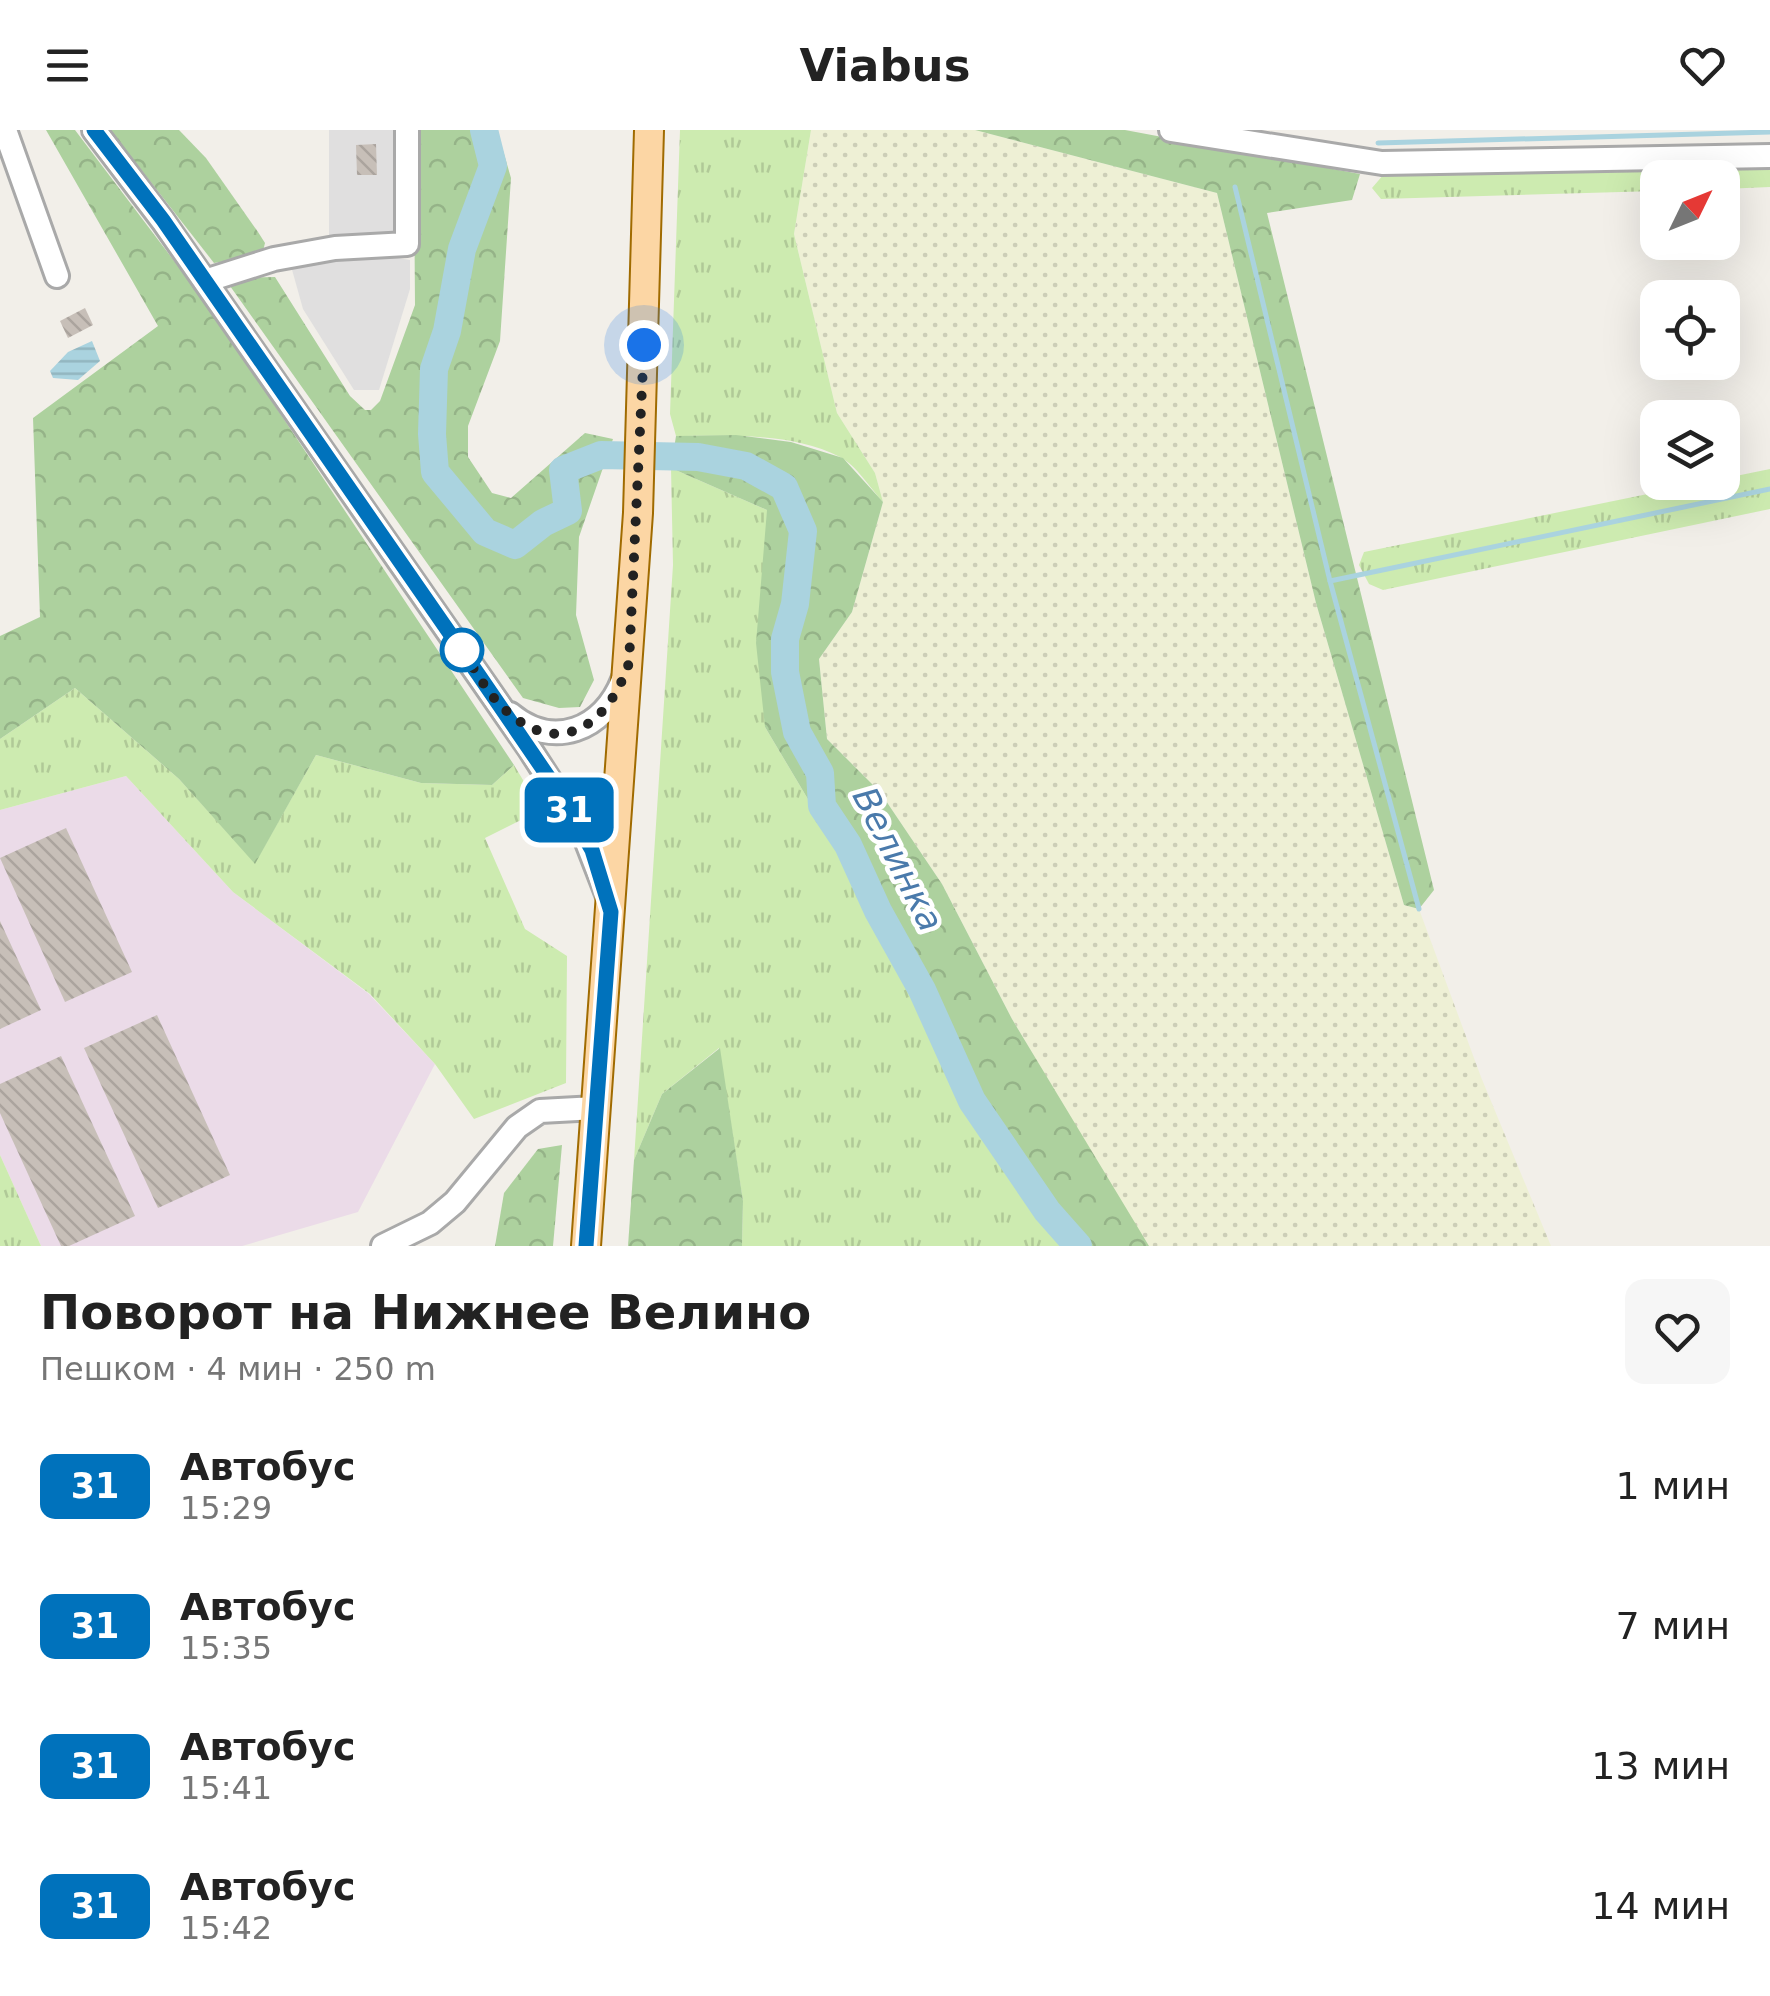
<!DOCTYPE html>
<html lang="ru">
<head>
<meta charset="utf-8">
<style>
  body { margin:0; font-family:"DejaVu Sans",sans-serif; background:#f6f6f6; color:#222; height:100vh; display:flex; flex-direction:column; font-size:38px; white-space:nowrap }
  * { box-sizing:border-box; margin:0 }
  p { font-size:32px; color:#767676 }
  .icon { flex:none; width:55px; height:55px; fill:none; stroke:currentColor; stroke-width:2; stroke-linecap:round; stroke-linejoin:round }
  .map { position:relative; height:1116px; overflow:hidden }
  .panel { display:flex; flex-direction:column; background:#fff; flex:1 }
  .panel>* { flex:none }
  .badge { padding:0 20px; border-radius:15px; font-size:35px; line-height:65px }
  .needle { width:65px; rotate:47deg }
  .tools { position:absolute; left:1640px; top:30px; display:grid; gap:20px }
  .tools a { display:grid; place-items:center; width:100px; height:100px; border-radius:20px; background:#fff; box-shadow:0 10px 40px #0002; font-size:50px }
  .you { position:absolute; width:50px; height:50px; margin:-25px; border:8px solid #fff; border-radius:50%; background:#1a73e8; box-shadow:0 0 0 15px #1a73e833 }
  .map>.badge { position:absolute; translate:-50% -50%; box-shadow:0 0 0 5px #fff }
  .round { display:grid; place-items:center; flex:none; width:105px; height:105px; border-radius:20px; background:#f6f6f6 }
  .overview { display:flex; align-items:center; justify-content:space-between; height:170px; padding:0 40px }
  h1 { font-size:48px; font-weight:700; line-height:75px }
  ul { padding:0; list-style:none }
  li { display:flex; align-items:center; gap:30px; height:140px; padding:0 40px }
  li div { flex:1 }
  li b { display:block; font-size:38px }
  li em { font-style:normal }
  li .badge { min-width:110px; font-weight:700; text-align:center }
  header { display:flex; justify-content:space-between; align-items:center; height:130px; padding:0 40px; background:#fff; font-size:45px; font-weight:700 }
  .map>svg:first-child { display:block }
</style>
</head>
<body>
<header><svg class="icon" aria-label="menu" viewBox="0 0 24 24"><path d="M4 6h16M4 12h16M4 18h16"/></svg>Viabus<svg class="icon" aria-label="heart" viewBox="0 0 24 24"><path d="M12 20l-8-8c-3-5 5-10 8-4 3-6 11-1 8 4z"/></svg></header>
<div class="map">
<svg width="1770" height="1116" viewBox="0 0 1770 1116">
  <defs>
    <pattern id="farmland-dots" width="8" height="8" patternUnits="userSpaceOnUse" patternTransform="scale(2.5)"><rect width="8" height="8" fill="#eef0d5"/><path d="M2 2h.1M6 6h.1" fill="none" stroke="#ccceb7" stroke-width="1.8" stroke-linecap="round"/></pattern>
    <pattern id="grass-tufts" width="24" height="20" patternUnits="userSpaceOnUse" patternTransform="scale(2.5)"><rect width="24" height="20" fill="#cdebb0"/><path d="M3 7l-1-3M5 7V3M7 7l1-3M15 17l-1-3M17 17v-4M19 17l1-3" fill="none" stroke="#b0c997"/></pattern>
    <pattern id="forest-crowns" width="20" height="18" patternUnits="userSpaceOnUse" patternTransform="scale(2.5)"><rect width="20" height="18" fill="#add19e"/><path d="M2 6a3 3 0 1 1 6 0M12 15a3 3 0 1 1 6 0" fill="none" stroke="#95b388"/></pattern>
    <pattern id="water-rules" width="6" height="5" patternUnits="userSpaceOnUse" patternTransform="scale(2.5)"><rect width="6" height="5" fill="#aad3df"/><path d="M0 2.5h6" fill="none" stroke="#92b5bf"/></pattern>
    <pattern id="building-back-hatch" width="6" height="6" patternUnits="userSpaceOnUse" patternTransform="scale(2.5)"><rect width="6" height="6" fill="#c7bfb8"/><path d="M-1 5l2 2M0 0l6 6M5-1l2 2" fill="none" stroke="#aba49e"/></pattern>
  </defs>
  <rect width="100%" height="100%" fill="#f2efe9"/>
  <g fill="#e0dfdf">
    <polygon points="329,0 399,0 399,107 329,111"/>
    <polygon points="361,122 410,130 410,159 379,260 354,260 303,179 291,136"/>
  </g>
  <polygon fill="#ebdbe8" points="126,646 233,762 369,864 435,934 358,1082 242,1116 41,1116 0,1025 0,680"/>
  <polygon fill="url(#farmland-dots)" points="811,0 975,0 1217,63 1316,473 1404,775 1419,779 1481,947 1551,1116 1149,1116 1142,1108 1012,889 942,754 880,662 827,609 819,529 852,482 883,372 875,343 837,283 794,104"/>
  <g fill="url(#grass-tufts)">
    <path d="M680 0H811L794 104 837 283 875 343 883 372C871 359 856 335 840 327 791 302 729 306 676 306L670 284Z"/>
    <polygon points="1770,35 1770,57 1723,59 1722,48 1658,48 1657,61 1381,69 1372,58 1384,44"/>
    <polygon points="671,338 767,380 765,597 846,733 985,1003 1066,1116 742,1116 743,1071 719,918 662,964 634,1030 673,435"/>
    <polygon points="1770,339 1770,379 1383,460 1369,454 1359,435 1364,422"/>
    <polygon points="75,558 179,649 255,733 316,625 421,653 492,655 514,635 541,680 485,708 525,799 567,826 566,953 474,989 435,934 370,864 233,762 126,646 0,680 0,609"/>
    <polygon points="0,1025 41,1116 0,1116"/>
  </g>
  <g fill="url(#forest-crowns)">
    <polygon points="46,0 75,0 212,181 514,635 492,655 421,653 316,625 255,734 179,649 75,558 0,609 0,506 40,487 33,288 158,196"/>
    <polygon points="110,0 179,0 206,28 258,102 265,113 262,125 214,133"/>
    <polygon points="421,0 497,0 511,48 500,211 468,296 468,327 492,363 511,368 585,303 613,309 579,407 576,485 594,550 580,577 559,578 523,568 230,156 235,148 275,147 350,266 365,280 371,280 380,271 415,175 414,42"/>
    <polygon points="975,0 1125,0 1360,44 1352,70 1267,83 1434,760 1419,779 1404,775 1316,473 1217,63"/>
    <polygon points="736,305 791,312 843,328 883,372 852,482 819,529 827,609 880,662 942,754 1012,889 1149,1116 1066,1116 985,1003 846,733 765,597 756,513 767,380 671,338 676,306"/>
    <polygon points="720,918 743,1071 742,1116 628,1116 634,1030 662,964"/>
    <polygon points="562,1015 553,1116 495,1116 504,1063 538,1019"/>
  </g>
  <polygon fill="url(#water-rules)" points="92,211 100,231 78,250 53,248 50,241 68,222"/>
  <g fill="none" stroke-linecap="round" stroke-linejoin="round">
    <g stroke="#aad3df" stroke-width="5">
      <polyline points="1378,13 1770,2"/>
      <polyline points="1235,57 1330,451 1419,779"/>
      <polyline points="1330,451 1770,359"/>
    </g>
    <polyline stroke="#aad3df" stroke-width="28" points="484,0 493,36 462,119 447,201 434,239 432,304 435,342 485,402 515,415 543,393 568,381 563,340 601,325 698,327 746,336 784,357 803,401 795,474 785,509 785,542 797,602 820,643 822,676 848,715 878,781 922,860 972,971 1047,1081 1078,1116"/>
  </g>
  <g fill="url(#building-back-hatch)">
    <polygon points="376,14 377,45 357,45 356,15"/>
    <polygon points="85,178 93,195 68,208 60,191"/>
    <polygon points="66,698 132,842 65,872 0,728"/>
    <polygon points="0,791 41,880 0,899"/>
    <polygon points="157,885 230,1045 158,1078 84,918"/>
    <polygon points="61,926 135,1086 69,1116 61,1116 0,983 0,954"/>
  </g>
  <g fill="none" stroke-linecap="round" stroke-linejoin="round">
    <defs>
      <g id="minor">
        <polyline points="5,0 57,146"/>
        <polyline points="94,0 163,91 529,618 583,702 607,764"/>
        <polyline points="1171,0 1382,33 1770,26"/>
        <polyline points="205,151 274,129 335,118 407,114 407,0"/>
        <path d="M510 584C553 620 604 600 623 550"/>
        <polyline points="383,1116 430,1093 455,1072 517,997 540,981 596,978"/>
      </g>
      <polyline id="major" points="586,1116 638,383 649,0"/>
    </defs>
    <use href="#minor" stroke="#a9a9a9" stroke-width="28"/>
    <use href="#major" stroke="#a06b00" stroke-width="32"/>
    <use href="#minor" stroke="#fff" stroke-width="22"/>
    <use href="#major" stroke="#fcd6a4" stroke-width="28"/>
  </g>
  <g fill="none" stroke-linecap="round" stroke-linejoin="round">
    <defs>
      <polyline id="line" points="94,0 163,90 478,544 560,664 592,720 611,782 586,1116"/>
    </defs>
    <use href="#line" stroke="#fff" stroke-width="22"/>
    <use href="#line" stroke="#0072bc" stroke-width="15"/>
    <path stroke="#222" stroke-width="10" stroke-dasharray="0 18" d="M462 520 458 514C472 534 485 560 502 577 559 632 608 595 629 533L644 215"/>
  </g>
  <circle fill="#fff" stroke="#0072bc" stroke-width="5" cx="462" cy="520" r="20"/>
  <g text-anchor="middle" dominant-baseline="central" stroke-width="9" stroke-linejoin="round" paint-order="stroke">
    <g font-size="35" font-style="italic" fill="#4a7aab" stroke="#fff">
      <text transform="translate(898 729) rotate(63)">Велинка</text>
    </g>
  </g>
</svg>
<div class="tools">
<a><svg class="needle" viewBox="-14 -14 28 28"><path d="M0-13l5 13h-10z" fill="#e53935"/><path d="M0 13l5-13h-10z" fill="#767676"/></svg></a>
<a><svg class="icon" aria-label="locate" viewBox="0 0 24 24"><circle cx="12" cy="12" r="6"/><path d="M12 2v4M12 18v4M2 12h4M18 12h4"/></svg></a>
<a><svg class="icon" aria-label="layers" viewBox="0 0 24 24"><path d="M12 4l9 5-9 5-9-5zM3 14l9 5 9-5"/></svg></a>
</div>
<div class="you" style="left:644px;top:215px"></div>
<b class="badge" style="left:569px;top:680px;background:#0072bc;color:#fff">31</b>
</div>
<section class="panel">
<div class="overview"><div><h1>Поворот на Нижнее Велино</h1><p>Пешком · 4 мин · 250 m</p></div><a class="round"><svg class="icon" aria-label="heart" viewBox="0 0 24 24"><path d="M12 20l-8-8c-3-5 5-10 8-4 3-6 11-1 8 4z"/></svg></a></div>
<ul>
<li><span class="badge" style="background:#0072bc;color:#fff">31</span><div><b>Автобус</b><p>15:29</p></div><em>1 мин</em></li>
<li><span class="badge" style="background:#0072bc;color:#fff">31</span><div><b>Автобус</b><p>15:35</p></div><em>7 мин</em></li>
<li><span class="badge" style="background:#0072bc;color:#fff">31</span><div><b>Автобус</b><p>15:41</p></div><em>13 мин</em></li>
<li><span class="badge" style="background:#0072bc;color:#fff">31</span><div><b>Автобус</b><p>15:42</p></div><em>14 мин</em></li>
</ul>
</section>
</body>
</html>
